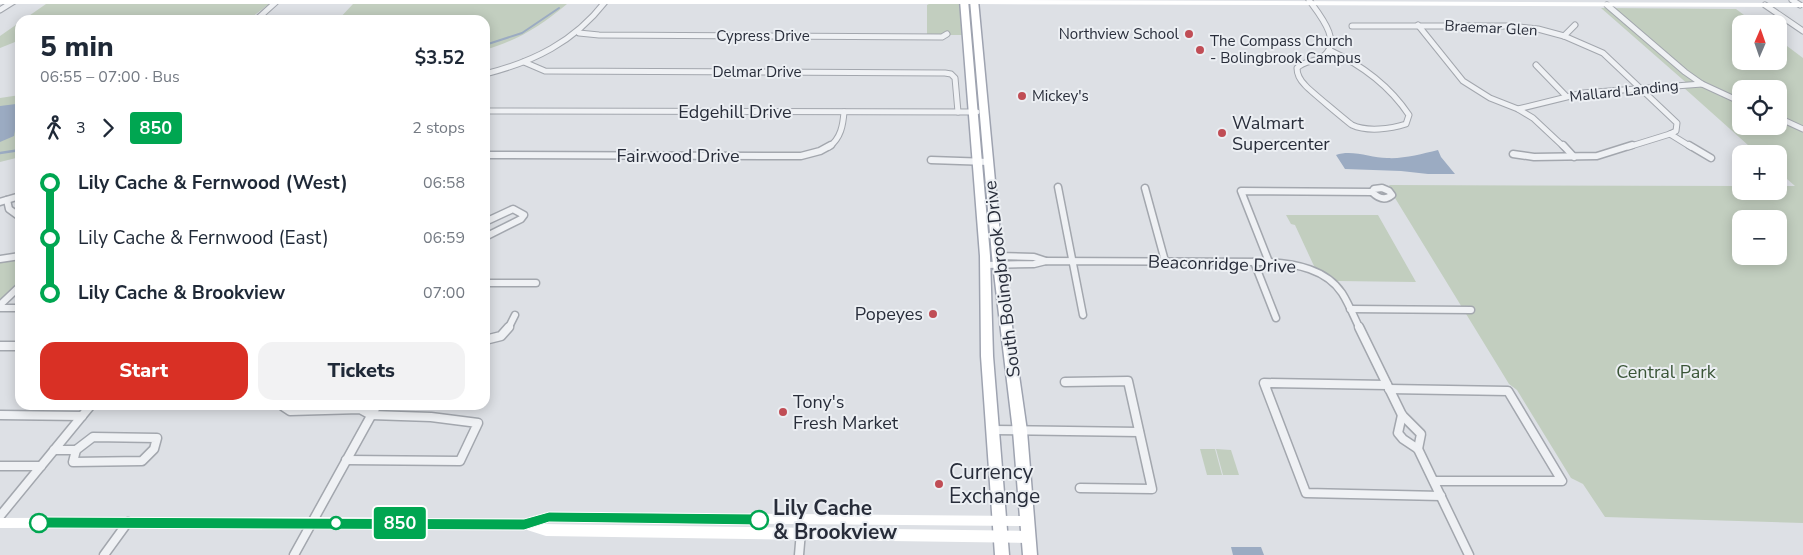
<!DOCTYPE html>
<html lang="en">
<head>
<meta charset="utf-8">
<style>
  body { margin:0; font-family:"Nunito Sans",sans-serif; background:#f2f2f3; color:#1f2937; height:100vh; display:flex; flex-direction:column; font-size:19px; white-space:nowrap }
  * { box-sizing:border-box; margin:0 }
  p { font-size:16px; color:#747a83 }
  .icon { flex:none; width:28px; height:28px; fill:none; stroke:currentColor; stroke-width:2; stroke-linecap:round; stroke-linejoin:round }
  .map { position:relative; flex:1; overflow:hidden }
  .panel { position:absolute; left:15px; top:15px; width:475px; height:395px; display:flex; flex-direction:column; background:#fff; border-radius:15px; box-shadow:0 2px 12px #0003 }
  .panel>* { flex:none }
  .badge { padding:0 10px; border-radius:4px; font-size:18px; line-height:32px }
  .needle { width:32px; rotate:2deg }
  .buttons { position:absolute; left:1732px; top:15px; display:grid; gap:10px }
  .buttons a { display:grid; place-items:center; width:55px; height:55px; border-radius:10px; background:#fff; box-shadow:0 2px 12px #0003; font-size:25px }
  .map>.badge { position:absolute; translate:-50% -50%; box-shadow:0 0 0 2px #fff }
  .legs { display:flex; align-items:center; gap:8px; height:55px; padding:0 25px; font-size:16px }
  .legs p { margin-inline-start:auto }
  .overview { display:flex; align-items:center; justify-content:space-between; height:85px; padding:0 25px }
  h1 { font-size:28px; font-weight:800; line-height:38px }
  .primary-button { display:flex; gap:10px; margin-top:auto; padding:10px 25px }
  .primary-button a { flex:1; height:58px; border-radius:15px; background:#d93025; color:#fff; font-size:20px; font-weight:800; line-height:58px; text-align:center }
  .primary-button a+a { background:#f2f2f3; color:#1f2937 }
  ul { padding:0 25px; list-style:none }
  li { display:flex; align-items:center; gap:18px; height:55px; font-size:19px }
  li i { display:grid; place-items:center; width:8px; height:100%; margin:0 6px; background:currentColor }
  li i::after { content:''; width:12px; height:12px; margin:-6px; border:4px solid; border-radius:50%; background:#fff }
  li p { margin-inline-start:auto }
  li:first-child i { background:linear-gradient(#0000 50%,currentColor 0) }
  li:last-child i { background:linear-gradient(currentColor 50%,#0000 0) }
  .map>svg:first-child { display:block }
</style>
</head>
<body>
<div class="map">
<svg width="1803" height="555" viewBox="0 0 1803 555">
  <rect width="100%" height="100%" fill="#dde0e5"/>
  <g fill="#c2cebf" fill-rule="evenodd">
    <polygon points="937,0 960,0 962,35 927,35 927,5"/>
    <polygon points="46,4 269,4 252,17 169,17 164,20 23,20"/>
    <path d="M353 4H567C539 27 520 39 485 50V20H338Z"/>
    <path d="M1601 8 1736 9 1756 24H1741V61H1779V40L1803 58V523L1605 517 1583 484 1571 478 1517 390 1509 384 1395 198 1396 196 1389 185 1741 186V191H1779V186H1795L1779 172V154H1758L1683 87 1690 86ZM1741 89H1779V126H1741ZM1741 219H1779V256H1741Z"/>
    <polygon points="20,22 20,40 0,48 0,36"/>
    <polygon points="20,95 20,157 0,162 0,98"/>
    <polygon points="1286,215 1378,215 1416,282 1337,281 1314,266 1295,225 1291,224"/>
    <polygon points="20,258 20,281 0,300 0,262"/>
    <polygon points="1200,449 1215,449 1222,475 1207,475"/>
    <polygon points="1216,449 1231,450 1239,475 1223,475"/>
  </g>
  <g fill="#9babc2">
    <polygon points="16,104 19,106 14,136 0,142 0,106"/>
    <path d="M1438 150 1441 157 1455 174H1428L1401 171 1345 169 1336 155C1352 149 1371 158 1387 158 1404 159 1421 154 1438 150Z"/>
    <polygon points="1231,547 1261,547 1264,555 1233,555"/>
  </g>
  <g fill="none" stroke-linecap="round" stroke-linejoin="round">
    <polyline stroke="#9babc2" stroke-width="2" points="485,45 522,33 559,8"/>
    <polyline stroke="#9babc2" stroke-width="2.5" points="0,153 20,150"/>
    <defs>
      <g id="street-far2">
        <path d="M1309 0C1319 14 1344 43 1322 57 1314 62 1304 61 1297 68 1297 75 1300 80 1305 85 1308 89 1349 123 1352 125 1367 132 1391 129 1406 124L1409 115C1389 85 1362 65 1329 50"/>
        <polyline points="1792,0 1800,5"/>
        <polyline points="1607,5 1685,72 1702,84 1741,102"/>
        <polyline points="1765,5 1803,31"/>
        <polyline points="0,10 16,0"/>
        <polyline points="256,20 276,2"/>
        <polyline points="1418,25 1463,81 1490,98 1518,109 1533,118 1564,147"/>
        <polyline points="1352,26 1511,26 1538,29 1564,36 1603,53 1677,123 1676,131 1670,134 1628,147"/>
        <polyline points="579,33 599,35 942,37 947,34"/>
        <polyline points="1564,36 1575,25"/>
        <polyline points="524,62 545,71 945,73 951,74 955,78 958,112"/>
        <polyline points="1536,65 1566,96"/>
        <path d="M485 74C533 62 574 42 605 2"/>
        <polyline points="1518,109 1583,93 1702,84"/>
        <polyline points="485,111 977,112"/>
        <polyline points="1779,118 1803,129"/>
        <polyline points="1670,134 1691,147"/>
        <path d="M829 147C841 138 843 125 844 112"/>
      </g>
      <g id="street-far1">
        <polyline points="1563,145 1574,157"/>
        <polyline points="1689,145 1711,158"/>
        <polyline points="1513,154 1534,157 1597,156 1632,145"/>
        <polyline points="485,155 801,156 820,151 831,145"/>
        <polyline points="931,160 989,162"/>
        <polyline points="1058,187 1083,315"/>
        <polyline points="1145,188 1165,261"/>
        <path d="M1382 188 1389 191 1392 195C1385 201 1378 198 1372 192L1374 189Z"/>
        <polyline points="7,200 9,209 20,217"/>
        <polyline points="0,202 20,196"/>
        <polyline points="485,222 513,209 524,215 521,219 485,237"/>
        <polyline points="997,256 1034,257 1046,261"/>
        <polyline points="0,259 20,256"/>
        <polyline points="1254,262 1276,318"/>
        <polyline points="1269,262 1241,191 1372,192"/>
        <path d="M985 265 1034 264 1046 261 1269 262C1296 264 1326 269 1342 293 1349 304 1354 317 1360 329"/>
        <polyline points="485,283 536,283"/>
        <polyline points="0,305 20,286"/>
        <polyline points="0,308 20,308"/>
        <polyline points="1350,309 1471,310"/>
        <polyline points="508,329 515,315"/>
      </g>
      <g id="street">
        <polyline points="1359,327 1402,415 1421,434 1418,449"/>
        <polyline points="485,340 501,336 509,327"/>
        <polyline points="0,346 20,346"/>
        <polyline points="1065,382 1128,381 1152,489 1080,488"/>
        <polyline points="1387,385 1264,383 1306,493 1441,496"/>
        <polyline points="1389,389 1508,391 1562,481 1434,481"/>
        <polyline points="281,405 290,411 360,409 371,415 431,417 478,423 460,461 346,460"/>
        <polyline points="0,415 82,416"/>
        <polyline points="1402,415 1398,433 1403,439 1418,449 1469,555"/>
        <polyline points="993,430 1139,432"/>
        <polygon points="93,437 157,438 154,449 142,461 73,462 76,450"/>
        <polyline points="54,450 76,450"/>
        <polyline points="0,466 41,466"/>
        <polyline points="0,516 91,405"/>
        <polyline points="104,555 128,522"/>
        <polyline points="294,555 377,405"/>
        <polyline points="799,555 802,520"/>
      </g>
      <g id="primary">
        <polygon points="960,0 968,0 990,256 993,356 1009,555 995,555 981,356 980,256"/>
        <polygon points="970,0 978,0 1002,256 1027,431 1037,555 1023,555 1013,431 992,256"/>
      </g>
    </defs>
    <use href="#street-far2" stroke="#a3a7ae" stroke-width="7"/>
    <use href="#street-far1" stroke="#a3a7ae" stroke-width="9"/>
    <use href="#street" stroke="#a3a7ae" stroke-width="11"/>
    <use href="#primary" stroke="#9ea3b0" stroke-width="3"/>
    <use href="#street-far2" stroke="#eff1f4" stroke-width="5"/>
    <use href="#street-far1" stroke="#eff1f4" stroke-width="6"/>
    <use href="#street" stroke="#eff1f4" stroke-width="8"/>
    <g fill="#fff" fill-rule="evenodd">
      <polygon points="0,0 987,0 1803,3 1803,7 974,4 0,4"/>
      <polygon points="549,512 1027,516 1032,517 1033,521 1032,525 1027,526 549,522 542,524 1028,531 1033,533 1034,537 1033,541 1028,543 546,536 524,529 313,527 0,528 0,518 313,517 525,519"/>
    </g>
    <use href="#primary" fill="#fff" fill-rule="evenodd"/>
  </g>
  <polygon fill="#00a651" stroke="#fff" points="549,512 759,514 764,516 765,520 764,523 759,525 549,522 524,530 39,528 35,526 33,523 35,519 39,517 524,519"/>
  <g fill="#c04d55" stroke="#eceff3" stroke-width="2">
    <circle cx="1189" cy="34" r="5"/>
    <circle cx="1200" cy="50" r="5"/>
    <circle cx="1022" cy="96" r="5"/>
    <circle cx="1222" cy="133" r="5"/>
    <circle cx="933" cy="314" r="5"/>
    <circle cx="783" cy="412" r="5"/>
    <circle cx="939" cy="484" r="5"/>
  </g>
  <g fill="#fff" stroke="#00a651" stroke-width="2.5">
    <circle cx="759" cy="520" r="9"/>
    <circle cx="39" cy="523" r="9"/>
    <circle cx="336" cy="523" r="6"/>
  </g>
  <g text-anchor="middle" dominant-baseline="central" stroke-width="4" stroke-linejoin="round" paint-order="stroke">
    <g font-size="15" fill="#282d3a" stroke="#eceff3">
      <text transform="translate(1491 28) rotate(3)">Braemar Glen</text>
      <text x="763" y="36">Cypress Drive</text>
      <text x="757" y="72">Delmar Drive</text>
      <text transform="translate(1624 91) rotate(-6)">Mallard Landing</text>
    </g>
    <g font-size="15" fill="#282d3a" stroke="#eceff3" text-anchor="start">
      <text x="1179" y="34" text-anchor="end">Northview School</text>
      <text x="1210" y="41">The Compass Church<tspan x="1210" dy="17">- Bolingbrook Campus</tspan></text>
      <text x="1032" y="96">Mickey's</text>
    </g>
    <g font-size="18" fill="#282d3a" stroke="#eceff3">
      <text x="735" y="112">Edgehill Drive</text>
      <text x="678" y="156">Fairwood Drive</text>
      <text transform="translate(1222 264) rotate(2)">Beaconridge Drive</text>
      <text transform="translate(1002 279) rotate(-97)">South Bolingbrook Drive</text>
    </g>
    <g font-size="18" fill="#282d3a" stroke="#eceff3" text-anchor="start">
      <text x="1232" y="123">Walmart<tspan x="1232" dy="21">Supercenter</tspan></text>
      <text x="923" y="314" text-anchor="end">Popeyes</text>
      <text x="793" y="402">Tony's<tspan x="793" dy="21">Fresh Market</tspan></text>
    </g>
    <g font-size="18" fill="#3a5537" stroke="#eceff3">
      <text x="1666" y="372">Central Park</text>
    </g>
    <g font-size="21" fill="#282d3a" stroke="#eceff3" text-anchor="start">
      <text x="949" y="472">Currency<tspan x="949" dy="24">Exchange</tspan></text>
    </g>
    <g font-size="21" font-weight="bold" fill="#282d3a" stroke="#eceff3" text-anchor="start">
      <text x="773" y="508">Lily Cache<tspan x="773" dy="24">&amp; Brookview</tspan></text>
    </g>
  </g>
</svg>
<div class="buttons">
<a><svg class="needle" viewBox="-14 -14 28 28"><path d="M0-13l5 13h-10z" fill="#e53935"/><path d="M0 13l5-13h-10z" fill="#747a83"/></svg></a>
<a><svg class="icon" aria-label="locate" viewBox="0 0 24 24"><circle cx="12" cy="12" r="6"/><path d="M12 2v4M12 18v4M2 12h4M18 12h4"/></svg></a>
<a>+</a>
<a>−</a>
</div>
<b class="badge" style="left:400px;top:523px;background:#00a651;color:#fff">850</b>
<section class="panel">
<div class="overview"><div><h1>5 min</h1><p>06:55 – 07:00 · Bus</p></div><b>$3.52</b></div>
<div class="legs"><svg class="icon" aria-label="walk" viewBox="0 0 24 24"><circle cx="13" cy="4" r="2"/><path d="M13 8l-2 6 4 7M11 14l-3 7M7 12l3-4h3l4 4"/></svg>3<svg class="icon" aria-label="forward" viewBox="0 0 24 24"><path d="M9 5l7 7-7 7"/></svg><b class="badge" style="background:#00a651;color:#fff">850</b><p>2 stops</p></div>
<ul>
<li><i style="color:#00a651"></i><b>Lily Cache &amp; Fernwood (West)</b><p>06:58</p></li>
<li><i style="color:#00a651"></i><span>Lily Cache &amp; Fernwood (East)</span><p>06:59</p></li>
<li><i style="color:#00a651"></i><b>Lily Cache &amp; Brookview</b><p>07:00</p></li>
</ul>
<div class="primary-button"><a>Start</a><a>Tickets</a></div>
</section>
</div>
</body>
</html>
